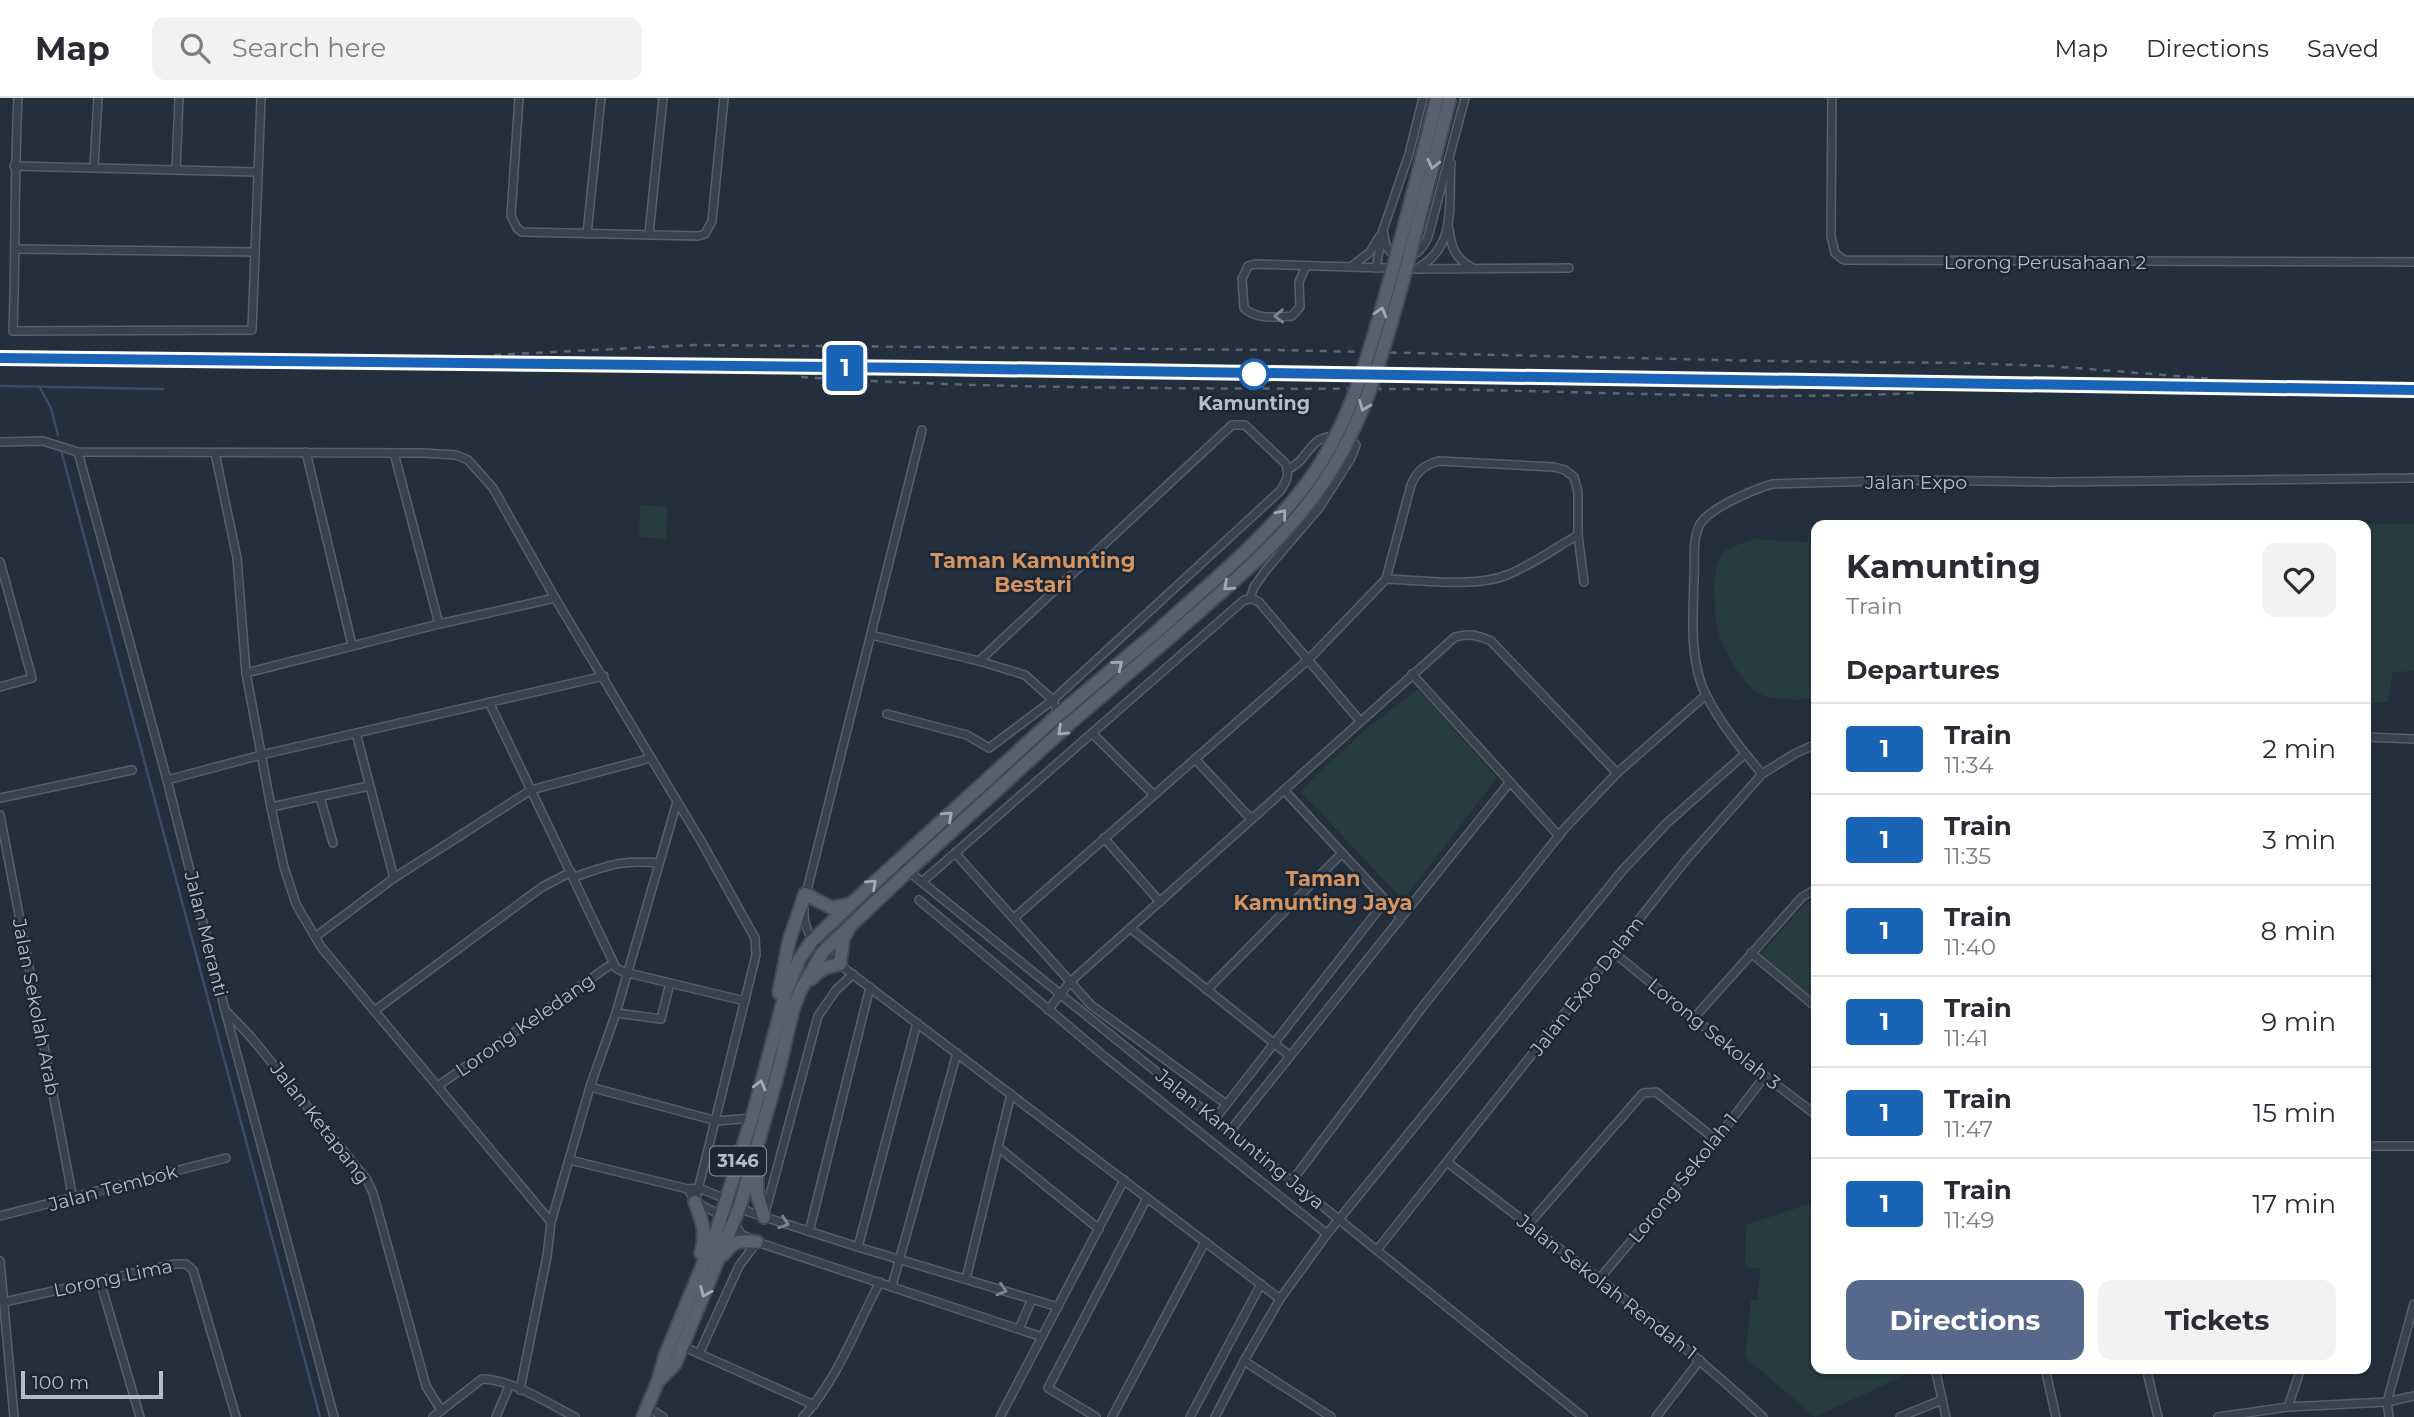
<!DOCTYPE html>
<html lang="en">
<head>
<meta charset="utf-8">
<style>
  body { margin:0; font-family:Montserrat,sans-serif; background:#f2f2f3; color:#2b2b33; height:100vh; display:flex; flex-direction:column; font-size:26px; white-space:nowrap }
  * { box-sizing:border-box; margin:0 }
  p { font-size:23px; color:#7c7c81 }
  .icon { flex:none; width:38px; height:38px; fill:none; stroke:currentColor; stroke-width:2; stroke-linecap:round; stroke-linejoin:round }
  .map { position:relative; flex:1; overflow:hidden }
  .details { position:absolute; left:1811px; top:422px; width:560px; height:854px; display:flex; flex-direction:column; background:#fff; border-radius:14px; box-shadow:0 2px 5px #0004 }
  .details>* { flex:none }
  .badge { padding:0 14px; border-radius:5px; font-size:24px; line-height:46px }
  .scale { position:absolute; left:21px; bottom:18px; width:142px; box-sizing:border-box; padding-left:7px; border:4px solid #b4bcc9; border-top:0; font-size:19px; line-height:24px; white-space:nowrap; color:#b4bcc9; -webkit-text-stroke:5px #1d2633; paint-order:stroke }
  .map>.badge { position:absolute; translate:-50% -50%; box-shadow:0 0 0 4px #fff }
  h2 { padding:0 35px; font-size:26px; line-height:63px }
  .round { display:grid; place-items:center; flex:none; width:74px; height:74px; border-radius:14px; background:#f2f2f3 }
  .head { display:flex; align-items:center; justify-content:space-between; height:119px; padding:0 35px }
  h1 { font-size:33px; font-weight:700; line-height:52px }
  .action { display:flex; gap:14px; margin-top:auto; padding:14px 35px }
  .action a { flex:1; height:80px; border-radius:14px; background:#56698c; color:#fff; font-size:28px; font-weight:700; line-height:80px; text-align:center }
  .action a+a { background:#f2f2f3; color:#2b2b33 }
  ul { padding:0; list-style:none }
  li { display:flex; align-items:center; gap:21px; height:91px; padding:0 35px; border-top:2px solid #e1e1e2 }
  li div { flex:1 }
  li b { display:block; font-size:26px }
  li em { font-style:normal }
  li .badge { min-width:77px; font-weight:700; text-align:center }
  header { display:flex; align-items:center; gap:42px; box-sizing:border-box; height:98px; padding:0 35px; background:#fff; border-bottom:2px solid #e1e1e2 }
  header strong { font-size:33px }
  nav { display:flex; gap:38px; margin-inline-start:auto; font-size:24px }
  .search { width:490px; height:63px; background:#f2f2f3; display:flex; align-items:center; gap:18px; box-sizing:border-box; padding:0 24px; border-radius:14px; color:#7c7c81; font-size:26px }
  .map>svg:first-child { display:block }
</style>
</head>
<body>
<header>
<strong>Map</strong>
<div class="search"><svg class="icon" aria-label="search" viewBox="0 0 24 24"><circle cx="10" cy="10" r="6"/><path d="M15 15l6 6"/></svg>Search here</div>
<nav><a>Map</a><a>Directions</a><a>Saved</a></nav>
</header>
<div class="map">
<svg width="2414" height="1319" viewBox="0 0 2414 1319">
  <rect width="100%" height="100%" fill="#242f3e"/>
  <g fill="#263c3f">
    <polygon points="640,407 667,409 666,441 639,439"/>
    <polygon points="2242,424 2414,426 2414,573 2393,574 2388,604 2366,605 2366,427 2242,427"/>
    <path d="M1754 441 1816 445V601C1798 601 1775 604 1758 595 1743 586 1721 549 1718 532 1714 515 1710 465 1724 454 1731 448 1745 445 1754 441Z"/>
    <polygon points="1418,591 1497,680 1403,802 1300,693 1367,630"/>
    <polygon points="1816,799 1816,903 1757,861 1804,807"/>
    <polygon points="1812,1105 1816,1107 1816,1270 1911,1270 1912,1274 1815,1319 1745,1259 1751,1202 1757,1202 1761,1171 1745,1169 1746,1127"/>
  </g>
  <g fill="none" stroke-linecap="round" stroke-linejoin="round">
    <g stroke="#394c67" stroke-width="2.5">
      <polyline points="0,288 163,291"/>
      <polyline points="39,288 51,310 58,337"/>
      <polyline points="61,352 320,1319"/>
    </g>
    <defs>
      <g id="minor">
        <path d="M18 0C14 78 16 155 13 233L252 232 261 0"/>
        <polyline points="519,0 511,118 517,130 522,134 698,138 705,136 712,123 724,0"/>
        <polyline points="1832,0 1831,138 1835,155 1844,162 2414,164"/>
        <polyline points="14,68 257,74"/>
        <polyline points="94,69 98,0"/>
        <polyline points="176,72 179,0"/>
        <path d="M1449 131C1451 149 1455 160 1471 169"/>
        <path d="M1383 132C1384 137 1385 145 1387 149 1390 155 1391 154 1397 156 1414 161 1421 154 1428 139L1465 0"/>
        <polyline points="587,136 601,0"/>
        <polyline points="649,136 663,0"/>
        <polyline points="16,151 254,154"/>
        <path d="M1306 168 1299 184 1300 209 1292 218C1276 219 1256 222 1244 210L1242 181 1248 168 1255 166 1417 171 1569 170"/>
        <polyline points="1352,168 1370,154 1379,139"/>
        <polyline points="1376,170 1383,132 1409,56 1423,0"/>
        <path d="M1418 170C1458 147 1448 105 1451 65"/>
        <polyline points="0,344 43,343 78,354 423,355 456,357 468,362 493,390 555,500 701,743 755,840 756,857 695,1104"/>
        <polyline points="78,354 167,682 225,912 334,1319"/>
        <polyline points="306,354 352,547"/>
        <polyline points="215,355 237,460 246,575 271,709 284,769 296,806 321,849 551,1124"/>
        <polyline points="394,355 439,526"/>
        <path d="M1288 371C1308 364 1310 335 1336 339"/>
        <polyline points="0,464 32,580 0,589"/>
        <path d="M1386 481 1411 387C1417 373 1424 367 1439 363L1554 369 1565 372 1574 379 1578 394V437L1584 484"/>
        <polyline points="1250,501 1254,489 1266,472 1319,410 1351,360 1356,347 1353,343 1348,341"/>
        <polyline points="871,537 979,563 1025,577 1053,602 1058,617"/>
        <polyline points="246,575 439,526 555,500"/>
        <polyline points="1412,576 1559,738"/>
        <polyline points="489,604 616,870 624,874 745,903"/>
        <path d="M887 616 967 637 989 650 1053 602 1280 393C1287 383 1290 376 1285 365L1245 327H1232L979 563"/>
        <polyline points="356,635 394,780"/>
        <polyline points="1092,635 1153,696"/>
        <polyline points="2366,639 2414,641"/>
        <polyline points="1195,661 1251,721"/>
        <path d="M1762 676C1742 652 1720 625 1706 597 1689 564 1693 518 1694 481 1695 464 1692 444 1699 428 1708 410 1753 392 1772 386L1915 382 2049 384 2414 380"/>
        <polyline points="167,682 261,657 604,578"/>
        <polyline points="1284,692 1401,819"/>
        <polyline points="320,699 333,745"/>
        <polyline points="0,700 132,672"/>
        <polyline points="271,709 369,688"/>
        <polyline points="0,717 73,1101"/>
        <polyline points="1104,740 1160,804"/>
        <polyline points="955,755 1091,907 1226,1006"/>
        <polyline points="897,764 1583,1319"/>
        <path d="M574 779C607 768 622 761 658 765"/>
        <polyline points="922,784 1244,502 1253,501 1259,504 1360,623"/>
        <polyline points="805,800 922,332"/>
        <polyline points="919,802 1105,959 1327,1136"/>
        <path d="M804 811C803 830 811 841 823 854L1280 1201"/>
        <path d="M1014 820 1309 561 1386 481C1422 482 1474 490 1507 477 1532 467 1555 450 1578 437"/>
        <polyline points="1130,830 1290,958"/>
        <polyline points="315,839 394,780 531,692 651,660"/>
        <polyline points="1613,854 1765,978 1816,1017"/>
        <polyline points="1751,855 1816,909"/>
        <polyline points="1207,892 1342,755"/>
        <path d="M1048 912 1070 884 1455 539C1469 535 1477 537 1491 543L1617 675"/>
        <polyline points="374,913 542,789 571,774"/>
        <polyline points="227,914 250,938 367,1082 373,1095 426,1288 441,1312"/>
        <polyline points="616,915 661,921 670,885"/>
        <polyline points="1694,920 1802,799 1816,791"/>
        <polyline points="438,988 613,865"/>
        <polyline points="590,989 717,1023 752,1020"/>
        <polyline points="1215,1021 1386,802"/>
        <polyline points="1230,1033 1510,684"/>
        <polyline points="2366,1048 2414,1048"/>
        <polyline points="998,1049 1099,1131"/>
        <polyline points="570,1062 688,1091 699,1090 728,1102"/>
        <path d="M1447 1064C1554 1147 1664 1227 1763 1319"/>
        <polyline points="1292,1083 1424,907 1565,730 1617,675 1706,597"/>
        <polyline points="688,1091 695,1104 734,1124 741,1136 757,1144 1042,1239"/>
        <polyline points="738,1107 749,1114 858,1149 1058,1209"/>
        <polyline points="765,1115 818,918 836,892 853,876"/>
        <polyline points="0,1118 226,1060"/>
        <polyline points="1528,1127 1643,995 1656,994 1716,1042"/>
        <polyline points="809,1134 870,889"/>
        <polyline points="858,1149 917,925"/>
        <polyline points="1377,1152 1686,762 1762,676 1794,656 1816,646"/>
        <polyline points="0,1163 14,1319"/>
        <polyline points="1600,1180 1716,1042 1765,978"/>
        <polyline points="966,1181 1011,996"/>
        <polyline points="100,1183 140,1319"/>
        <polyline points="892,1188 957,955"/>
        <polyline points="4,1204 175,1166 186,1166 193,1172 236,1319"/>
        <polyline points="1019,1231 1032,1201"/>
        <polyline points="682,1248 814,1307"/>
        <polyline points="699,1256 739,1168 757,1144"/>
        <polyline points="1244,1263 1331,1319"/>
        <polyline points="1935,1270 1946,1319"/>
        <polyline points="2045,1270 2056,1319"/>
        <polyline points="2146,1270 2158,1319"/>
        <polyline points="520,1292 547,1158 551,1124 590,989 616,915 677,704"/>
        <polyline points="647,1309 663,1319"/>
        <polyline points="2288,1309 2301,1270"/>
        <path d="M433 1319 482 1281C514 1282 547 1305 575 1319"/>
        <polyline points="496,1319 509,1288"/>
        <path d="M803 1319C838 1281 856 1229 880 1184"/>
        <polyline points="1000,1319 1124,1082"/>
        <polyline points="1096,1319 1048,1290 1147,1100"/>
        <polyline points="1112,1319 1205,1144"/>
        <polyline points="1190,1319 1261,1186"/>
        <polyline points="1215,1319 1244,1263 1280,1201 1327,1136 1622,773 1667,725 1745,656"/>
        <polyline points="1656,1319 1700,1262"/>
        <polyline points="1900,1319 1942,1302"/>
        <polyline points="2218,1319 2288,1309 2387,1304 2414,1298"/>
        <polyline points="2389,1319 2387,1304 2414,1206"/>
      </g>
      <g id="primary">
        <path d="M811 881C819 872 827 868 840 866L843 841 848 832"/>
        <polyline points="779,895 789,843 805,796 832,810 850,806"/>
        <polyline points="757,1066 757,1095 764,1119"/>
        <path d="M695 1104C702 1123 707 1134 701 1155"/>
        <path d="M724 1156C734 1142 741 1142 757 1144"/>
        <polyline points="661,1280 675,1266 740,1108 779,971 793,911 800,893 823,854 908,773 1068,627 1169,540"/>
        <polyline points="643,1319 658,1283 665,1258 716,1135 754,1013 786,893 800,860 812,843 851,806 1058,617 1161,530"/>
      </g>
    </defs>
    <use href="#minor" stroke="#565f6c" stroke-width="10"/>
    <use href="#primary" stroke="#414a57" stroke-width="16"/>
    <use href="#minor" stroke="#38414e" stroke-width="7"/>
    <use href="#primary" stroke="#56606e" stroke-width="12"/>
    <g stroke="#5a6575" stroke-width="2.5" stroke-dasharray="7 7" stroke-linecap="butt">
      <polyline points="494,257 694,247 1277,252 1767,263 1966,265 2050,268 2215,281"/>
      <polyline points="0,260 923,270 2414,292"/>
      <path d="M801 279C1002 292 1203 290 1405 291 1574 292 1744 303 1914 295"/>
    </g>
    <defs>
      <g id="primary-bridge">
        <path d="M1161 530C1210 485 1264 442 1304 389 1350 329 1369 256 1389 185 1406 123 1422 62 1437 0"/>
        <path d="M1169 540C1220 494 1276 451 1316 395 1364 330 1384 252 1405 175 1420 117 1435 58 1450 0"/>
      </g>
    </defs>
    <use href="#primary-bridge" stroke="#414a57" stroke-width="16" stroke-linecap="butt"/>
    <use href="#primary-bridge" stroke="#56606e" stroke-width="12"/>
  </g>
  <defs><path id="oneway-chevron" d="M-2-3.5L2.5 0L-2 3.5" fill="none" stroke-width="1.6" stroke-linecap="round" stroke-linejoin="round" transform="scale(1.75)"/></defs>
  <g stroke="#a1aab7">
    <use href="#oneway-chevron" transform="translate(1433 66) rotate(104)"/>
    <use href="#oneway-chevron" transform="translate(1381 214) rotate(-74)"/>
    <use href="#oneway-chevron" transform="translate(1364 308) rotate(112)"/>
    <use href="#oneway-chevron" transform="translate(1282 416) rotate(-51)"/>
    <use href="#oneway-chevron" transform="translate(1228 488) rotate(138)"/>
    <use href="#oneway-chevron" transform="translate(1118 567) rotate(-40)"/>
    <use href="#oneway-chevron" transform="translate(1062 633) rotate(138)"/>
    <use href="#oneway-chevron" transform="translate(948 718) rotate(-42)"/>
    <use href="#oneway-chevron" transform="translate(872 786) rotate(-42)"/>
    <use href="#oneway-chevron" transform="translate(760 987) rotate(-76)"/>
    <use href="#oneway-chevron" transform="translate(705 1194) rotate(113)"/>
  </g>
  <g stroke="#7c8592">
    <use href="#oneway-chevron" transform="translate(1279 218) rotate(179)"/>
    <use href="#oneway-chevron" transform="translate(784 1125) rotate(18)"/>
    <use href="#oneway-chevron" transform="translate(1002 1192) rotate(17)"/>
  </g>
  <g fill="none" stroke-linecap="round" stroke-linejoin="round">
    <defs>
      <polyline id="line" points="0,260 923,270 2414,292"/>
    </defs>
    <use href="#line" stroke="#fff" stroke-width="16"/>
    <use href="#line" stroke="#1964b7" stroke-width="10"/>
  </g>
  <circle fill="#fff" stroke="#1964b7" stroke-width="3.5" cx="1254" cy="276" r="14"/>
  <g text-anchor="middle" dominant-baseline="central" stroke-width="5" stroke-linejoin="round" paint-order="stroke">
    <rect fill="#1d2633" stroke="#878f9c" stroke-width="2" x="710" y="1048.5" width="56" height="29" rx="5"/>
    <g font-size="18" font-weight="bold" fill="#b4bcc9">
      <text x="738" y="1063">3146</text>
    </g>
    <g font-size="19" fill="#b4bcc9" stroke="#1d2633">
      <text x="2045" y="164">Lorong Perusahaan 2</text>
      <text x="1916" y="384">Jalan Expo</text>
      <text transform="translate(206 836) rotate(76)">Jalan Meranti</text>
      <text transform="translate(1587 888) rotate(-52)">Jalan Expo Dalam</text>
      <text transform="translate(36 909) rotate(79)">Jalan Sekolah Arab</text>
      <text transform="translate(525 927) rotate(-35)">Lorong Keledang</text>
      <text transform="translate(1714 936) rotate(39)">Lorong Sekolah 3</text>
      <text transform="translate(320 1025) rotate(52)">Jalan Ketapang</text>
      <text transform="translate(1240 1041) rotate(39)">Jalan Kamunting Jaya</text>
      <text transform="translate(1683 1080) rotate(-51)">Lorong Sekolah 1</text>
      <text transform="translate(113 1090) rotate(-15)">Jalan Tembok</text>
      <text transform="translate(113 1180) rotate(-12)">Lorong Lima</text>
      <text transform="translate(1607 1189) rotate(38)">Jalan Sekolah Rendah 1</text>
    </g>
    <g font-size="19" font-weight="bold" fill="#b4bcc9" stroke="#1d2633">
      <text x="1254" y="305">Kamunting</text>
    </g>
    <g font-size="21" font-weight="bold" fill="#d59563" stroke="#1d2633">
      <text x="1033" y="462">Taman Kamunting<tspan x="1033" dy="24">Bestari</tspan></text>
      <text x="1323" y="780">Taman<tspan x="1323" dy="24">Kamunting Jaya</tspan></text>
    </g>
  </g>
</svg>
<div class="scale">100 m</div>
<b class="badge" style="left:845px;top:270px;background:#1964b7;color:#fff">1</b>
<section class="details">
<div class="head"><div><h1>Kamunting</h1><p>Train</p></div><a class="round"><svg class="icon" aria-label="heart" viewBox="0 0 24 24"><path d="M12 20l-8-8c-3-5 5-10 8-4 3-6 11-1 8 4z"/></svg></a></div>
<h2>Departures</h2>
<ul>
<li><span class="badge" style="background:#1964b7;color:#fff">1</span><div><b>Train</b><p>11:34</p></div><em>2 min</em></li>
<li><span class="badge" style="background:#1964b7;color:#fff">1</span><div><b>Train</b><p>11:35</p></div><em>3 min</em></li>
<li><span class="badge" style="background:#1964b7;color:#fff">1</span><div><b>Train</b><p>11:40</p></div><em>8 min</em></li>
<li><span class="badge" style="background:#1964b7;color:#fff">1</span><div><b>Train</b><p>11:41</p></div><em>9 min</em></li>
<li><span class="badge" style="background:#1964b7;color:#fff">1</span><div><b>Train</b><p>11:47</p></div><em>15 min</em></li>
<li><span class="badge" style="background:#1964b7;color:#fff">1</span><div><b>Train</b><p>11:49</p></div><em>17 min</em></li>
</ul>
<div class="action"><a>Directions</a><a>Tickets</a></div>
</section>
</div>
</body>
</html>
